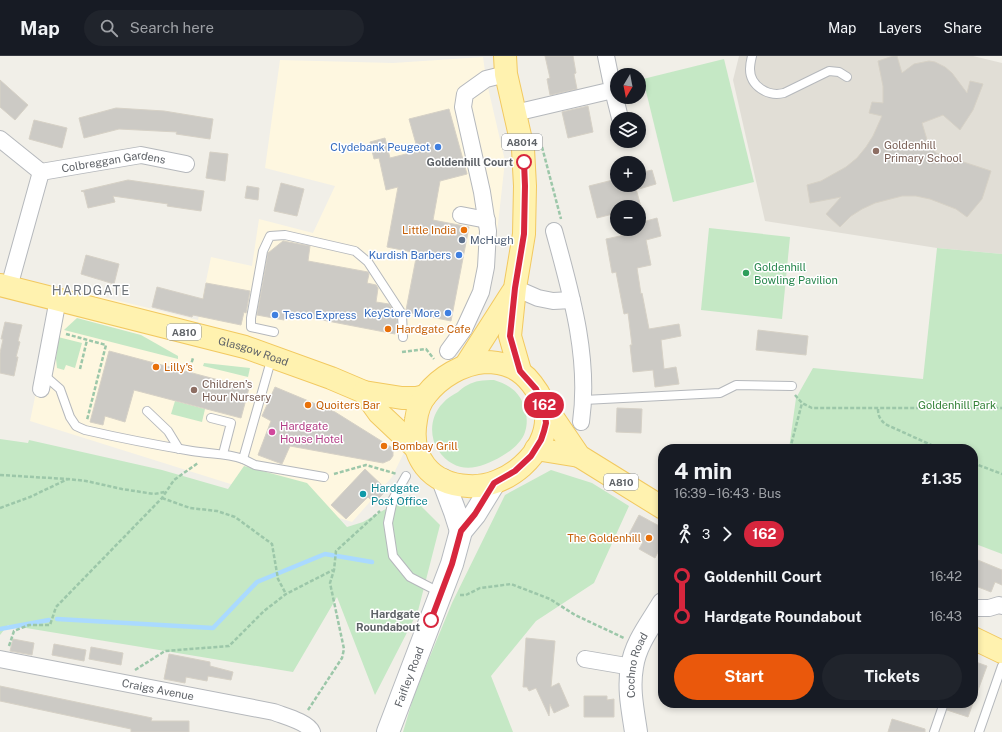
<!DOCTYPE html>
<html lang="en">
<head>
<meta charset="utf-8">
<style>
  body { margin:0; font-family:"Public Sans",sans-serif; background:#20242c; color:#f1f3f6; height:100vh; display:flex; flex-direction:column; font-size:15px; white-space:nowrap }
  * { box-sizing:border-box; margin:0 }
  p { font-size:13px; color:#9ea1a6 }
  .icon { flex:none; width:22px; height:22px; fill:none; stroke:currentColor; stroke-width:2; stroke-linecap:round; stroke-linejoin:round }
  .map { position:relative; flex:1; overflow:hidden }
  .sheet { position:absolute; left:658px; top:388px; width:320px; height:264px; display:flex; flex-direction:column; background:#171b24; border-radius:16px; box-shadow:0 2px 6px #0003 }
  .sheet>* { flex:none }
  .badge { padding:0 8px; border-radius:13px; font-size:14px; line-height:26px }
  .needle { width:26px; rotate:190deg }
  .buttons { position:absolute; left:610px; top:12px; display:grid; gap:8px }
  .buttons a { display:grid; place-items:center; width:36px; height:36px; border-radius:50%; background:#171b24; box-shadow:0 2px 6px #0003; font-size:20px }
  .map>.badge { position:absolute; translate:-50% -50%; box-shadow:0 0 0 2px #fff }
  .legs { display:flex; align-items:center; gap:6px; height:44px; padding:0 16px; font-size:13px }
  .legs p { margin-inline-start:auto }
  .overview { display:flex; align-items:center; justify-content:space-between; height:68px; padding:0 16px }
  h1 { font-size:22px; font-weight:700; line-height:30px }
  .button { display:flex; gap:8px; margin-top:auto; padding:8px 16px }
  .button a { flex:1; height:46px; border-radius:24px; background:#ea580c; color:#fff; font-size:16px; font-weight:700; line-height:46px; text-align:center }
  .button a+a { background:#20242c; color:#f1f3f6 }
  ul { padding:0 16px; list-style:none }
  li { display:flex; align-items:center; gap:14px; height:40px; font-size:15px }
  li i { display:grid; place-items:center; width:6px; height:100%; margin:0 5px; background:currentColor }
  li i::after { content:''; width:10px; height:10px; margin:-5px; border:3px solid; border-radius:50%; background:#171b24 }
  li p { margin-inline-start:auto }
  li:first-child i { background:linear-gradient(#0000 50%,currentColor 0) }
  li:last-child i { background:linear-gradient(currentColor 50%,#0000 0) }
  header { display:flex; align-items:center; gap:24px; box-sizing:border-box; height:56px; padding:0 20px; background:#171b24; border-bottom:1px solid #363941 }
  header strong { font-size:19px }
  nav { display:flex; gap:22px; margin-inline-start:auto; font-size:14px }
  .search { width:280px; height:36px; background:#20242c; display:flex; align-items:center; gap:10px; box-sizing:border-box; padding:0 14px; border-radius:22px; color:#9ea1a6; font-size:15px }
  .map>svg:first-child { display:block }
</style>
</head>
<body>
<header>
<strong>Map</strong>
<div class="search"><svg class="icon" aria-label="search" viewBox="0 0 24 24"><circle cx="10" cy="10" r="6"/><path d="M15 15l6 6"/></svg>Search here</div>
<nav><a>Map</a><a>Layers</a><a>Share</a></nav>
</header>
<div class="map">
<svg width="1002" height="676" viewBox="0 0 1002 676">
  <rect width="100%" height="100%" fill="#f1efe8"/>
  <polygon fill="#fef7e0" points="483,1 486,23 505,105 491,231 468,283 451,301 392,421 352,466 30,365 58,230 198,264 211,201 252,210 259,163 313,177 335,130 265,112 280,4 393,7"/>
  <polygon fill="#e1ded6" points="739,0 973,0 1002,7 1002,198 937,192 765,165 733,24"/>
  <g fill="#c5e8c5">
    <polygon points="724,3 754,126 673,146 643,23"/>
    <polygon points="709,172 790,181 782,263 701,254"/>
    <polygon points="937,192 1002,198 1002,498 973,487 973,393 789,393 796,342 813,312 923,323"/>
    <polygon points="77,262 141,279 178,300 178,303 64,274"/>
    <polygon points="58,281 82,287 75,312 66,309 64,314 57,312 56,303"/>
    <polygon points="204,307 250,312 248,321 203,310"/>
    <path d="M494 324C500 326 506 328 511 332 524 341 530 361 525 376 522 386 511 395 502 400 480 413 456 420 438 394 429 380 430 360 443 347 447 342 453 339 458 336 463 331 472 326 479 325 484 324 489 324 494 324Z"/>
    <polygon points="175,345 205,353 202,366 171,358"/>
    <polygon points="0,383 28,387 29,384 162,414 228,433 244,410 307,427 347,471 363,466 410,439 440,469 418,555 375,639 337,541 293,616 8,569 0,579"/>
    <polygon points="551,414 592,427 629,450 594,527 536,565 491,620 513,676 403,676 414,639 452,547 505,439"/>
  </g>
  <g fill="none" stroke-linecap="round" stroke-linejoin="round">
    <g stroke="#aadaff" stroke-width="4.5">
      <polyline points="57,563 213,572 257,526 325,498 372,506"/>
      <polyline points="0,573 49,564"/>
    </g>
  </g>
  <g fill="#cccac5" stroke="#d6d1c6">
    <polygon points="545,0 573,0 576,17 574,18 577,33 550,39 547,23 550,22"/>
    <polygon points="893,0 897,0 902,17 914,8 929,5 935,6 945,11 952,17 967,37 970,25 983,28 973,54 960,74 943,59 922,67 928,87 936,97 991,115 982,143 967,161 956,153 930,143 916,140 902,140 875,147 862,153 851,160 840,171 826,158 841,141 810,147 807,129 821,125 846,111 857,102 866,91 873,80 882,60 869,57 872,46 883,47 883,30 878,5"/>
    <polygon points="0,24 28,49 15,64 0,51"/>
    <polygon points="588,50 593,76 568,82 562,56"/>
    <polygon points="116,52 164,55 213,63 210,83 176,78 177,76 119,73 84,82 79,62"/>
    <polygon points="449,53 467,118 440,125 433,164 469,171 451,265 407,256 406,254 417,197 387,191 398,131 386,134 379,102 374,103 370,86 385,82 390,102 418,95 409,63"/>
    <polygon points="34,64 67,72 62,92 29,83"/>
    <polygon points="210,96 228,98 225,125 206,122"/>
    <polygon points="652,114 656,128 639,133 639,117"/>
    <polygon points="617,123 617,129 635,129 641,151 617,151 617,157 597,162 589,130"/>
    <polygon points="128,124 204,135 201,155 167,150 168,148 113,140 115,146 88,152 84,136 81,135"/>
    <polygon points="281,127 304,133 297,160 274,155"/>
    <polygon points="247,130 259,132 258,144 245,142"/>
    <polygon points="657,162 661,180 646,184 651,209 637,212 641,238 642,237 649,273 679,268 681,280 661,284 664,313 676,311 679,328 655,331 653,314 633,316 630,289 632,289 628,257 624,258 616,216 612,217 606,183 639,176 639,167"/>
    <polygon points="283,185 310,190 308,205 368,216 369,218 367,227 376,229 378,232 376,246 389,248 397,260 397,269 395,278 286,257 284,264 257,259 268,197"/>
    <polygon points="86,199 119,208 114,228 81,218"/>
    <polygon points="206,227 250,235 246,257 244,256 241,269 193,259 192,261 152,251 157,231 203,243"/>
    <polygon points="5,266 22,269 18,285 20,286 16,301 18,301 14,320 0,317 0,297 3,283 1,283"/>
    <polygon points="758,274 808,280 806,299 756,294"/>
    <polygon points="109,295 249,332 241,362 134,334 125,366 105,360 103,369 90,366"/>
    <polygon points="275,331 335,356 391,391 393,394 393,400 390,404 383,407 290,390 282,408 258,399 271,365 262,360"/>
    <polygon points="617,352 642,353 641,377 616,376"/>
    <polygon points="365,413 387,434 374,447 368,441 346,463 331,449"/>
    <polygon points="639,459 663,472 663,498 658,496 655,502 639,493 643,486 629,478"/>
    <polygon points="973,502 1002,514 1002,529 995,526 991,536 973,529"/>
    <polygon points="526,582 555,585 551,631 559,627 569,650 554,657 550,648 549,660 536,632 529,635 527,631 523,631"/>
    <polygon points="13,583 34,587 32,599 10,595"/>
    <polygon points="54,588 86,594 84,605 52,599"/>
    <polygon points="91,591 123,597 121,609 89,603"/>
    <polygon points="169,598 210,606 210,610 233,616 231,624 208,620 207,625 186,621 185,627 164,623"/>
    <polygon points="973,605 987,610 974,645 973,644"/>
    <polygon points="0,630 152,662 151,665 189,665 189,676 131,676 131,673 0,645"/>
    <polygon points="584,640 607,640 607,644 614,643 614,661 584,661"/>
    <polygon points="949,647 973,647 968,661 947,654"/>
    <polygon points="892,663 925,673 925,676 888,676"/>
  </g>
  <g fill="none" stroke-linecap="round" stroke-linejoin="round">
    <defs>
      <g id="lane">
        <path d="M752 0C751 4 750 8 750 13 750 30 768 41 784 37L829 15 839 16 847 21"/>
        <polyline points="274,276 251,271 251,262 263,195 270,180 285,179 355,195 368,206 402,258 403,281"/>
        <path d="M44 319 60 333 70 361 76 370 85 374C120 382 156 389 192 395 209 398 227 397 243 403L272 301"/>
        <polyline points="584,344 720,337 736,329 792,330"/>
        <polyline points="147,355 168,375 179,393"/>
        <polyline points="211,362 231,367 223,398"/>
        <polyline points="243,403 255,409 324,421"/>
        <polyline points="406,420 393,443 388,467 393,500 410,521 441,537"/>
        <polyline points="934,676 944,647"/>
        <polyline points="979,676 1002,610"/>
      </g>
      <g id="street">
        <polyline points="613,34 620,62"/>
        <polyline points="515,57 613,34 606,0"/>
        <polyline points="0,83 41,116"/>
        <polyline points="461,159 487,164"/>
        <path d="M554 175C571 237 590 301 581 366"/>
        <path id="s1" d="M9 231 41 116 141 99 186 108"/>
        <polyline points="515,232 538,242 553,245 572,244"/>
        <polyline points="448,295 464,273 481,236 486,211 488,175 482,136 463,51 465,38 486,23 506,18"/>
        <polyline points="41,333 58,243"/>
        <polyline points="973,552 989,552 999,549 1002,550"/>
        <path id="s2" d="M0 603 274 656C284 660 308 666 312 676"/>
        <polyline points="585,603 632,611"/>
      </g>
      <g id="secondary">
        <polyline points="443,424 455,456 461,475"/>
        <path id="s3" d="M388 676 452 508 461 475 475 458 494 427"/>
        <path id="s4" d="M636 676C633 655 628 633 632 611 635 588 651 568 663 548"/>
      </g>
      <g id="primary">
        <polyline points="505,0 506,18 523,93 525,130 524,178 515,232 510,280 520,315"/>
        <path id="s5" d="M0 229 245 291 331 322 364 336 402 342H417L425 340"/>
        <path d="M485 306C505 306 520 312 532 328 539 337 545 347 546 358 549 398 505 433 468 430 430 428 409 401 416 364 417 356 420 346 426 339 440 321 462 308 485 306Z"/>
        <polyline points="466,309 512,237"/>
        <polyline points="364,336 379,357 415,391"/>
        <polyline points="545,350 579,400 663,452"/>
        <polyline points="536,393 579,400"/>
        <polyline points="973,582 1002,596"/>
      </g>
    </defs>
    <use href="#lane" stroke="#b5b8bc" stroke-width="10"/>
    <use href="#street" stroke="#b5b8bc" stroke-width="18"/>
    <use href="#secondary" stroke="#b6babf" stroke-width="24"/>
    <use href="#primary" stroke="#f2c960" stroke-width="24"/>
    <g stroke="#9cc7a9" stroke-width="2.5" stroke-dasharray="4 2" stroke-linecap="butt">
      <polyline points="542,91 561,163"/>
      <polyline points="66,278 106,289 87,364"/>
      <polyline points="402,296 426,293 434,303"/>
      <polyline points="190,312 193,302"/>
      <polyline points="80,313 87,284"/>
      <polyline points="795,339 802,347 812,352 1002,352"/>
      <path d="M878 353C878 360 880 363 885 368L940 393"/>
      <polyline points="790,393 802,347"/>
      <polyline points="973,407 1002,418"/>
      <polyline points="334,418 366,409 397,418"/>
      <polyline points="0,419 67,423"/>
      <polyline points="162,442 190,452 217,455 235,461 272,488 278,523 286,538"/>
      <polyline points="0,452 30,441 68,423 86,425 122,433 154,438 165,436"/>
      <polyline points="460,539 466,539 480,532 511,528 550,543 575,559 624,582"/>
      <polyline points="9,590 14,575 29,569 50,569 56,551 162,442 174,424 198,407"/>
      <polyline points="135,614 165,595 229,590 264,555 286,538 333,514"/>
      <polyline points="308,654 342,602 344,593 330,527 334,514 336,495 380,455"/>
    </g>
    <use href="#lane" stroke="#fff" stroke-width="8"/>
    <use href="#street" stroke="#fff" stroke-width="16"/>
    <use href="#secondary" stroke="#fff" stroke-width="22"/>
    <use href="#primary" stroke="#fff2af" stroke-width="22"/>
  </g>
  <g fill="none" stroke-linecap="round" stroke-linejoin="round">
    <defs>
      <polyline id="line-1" points="431,564 452,508 461,475 475,458 494,427 515,415 531,400 541,384 544,375 546,367 544,350 536,333 520,315 510,280 515,232 524,178 525,130 524,106"/>
    </defs>
    <use href="#line-1" stroke="#fff" stroke-width="9"/>
    <use href="#line-1" stroke="#d7263d" stroke-width="6"/>
  </g>
  <g fill="#3f7fe0" stroke="#fff" stroke-width="1.5">
    <circle cx="438" cy="91" r="4"/>
    <circle cx="459" cy="199" r="4"/>
    <circle cx="448" cy="257" r="4"/>
    <circle cx="275" cy="259" r="4"/>
  </g>
  <g fill="#8d6e63" stroke="#fff" stroke-width="1.5">
    <circle cx="876" cy="95" r="4"/>
    <circle cx="194" cy="334" r="4"/>
  </g>
  <g fill="#fff" stroke="#d7263d" stroke-width="2">
    <circle cx="524" cy="106" r="7"/>
    <circle cx="431" cy="564" r="7"/>
  </g>
  <g fill="#e8710a" stroke="#fff" stroke-width="1.5">
    <circle cx="464" cy="174" r="4"/>
    <circle cx="388" cy="273" r="4"/>
    <circle cx="156" cy="311" r="4"/>
    <circle cx="308" cy="349" r="4"/>
    <circle cx="384" cy="390" r="4"/>
    <circle cx="649" cy="482" r="4"/>
  </g>
  <circle fill="#5c6f8a" stroke="#fff" stroke-width="1.5" cx="462" cy="184" r="4"/>
  <circle fill="#2e9e5b" stroke="#fff" stroke-width="1.5" cx="746" cy="217" r="4"/>
  <circle fill="#d1479c" stroke="#fff" stroke-width="1.5" cx="272" cy="376" r="4"/>
  <circle fill="#0f9aa8" stroke="#fff" stroke-width="1.5" cx="363" cy="438" r="4"/>
  <g text-anchor="middle" dominant-baseline="central" stroke-width="3" stroke-linejoin="round" paint-order="stroke">
    <g fill="#fff" stroke="#8f9295" stroke-width="1">
      <rect x="502" y="78" width="40" height="16" rx="3"/>
      <rect x="167" y="268" width="34" height="16" rx="3"/>
      <rect x="604" y="418" width="34" height="16" rx="3"/>
    </g>
    <g font-size="10" font-weight="bold" fill="#5f6368">
      <text x="522" y="86">A8014</text>
      <text x="184" y="276">A810</text>
      <text x="621" y="426">A810</text>
    </g>
    <g font-size="11" fill="#785e54" stroke="#fff" text-anchor="start">
      <text x="884" y="89">Goldenhill<tspan x="884" dy="13">Primary School</tspan></text>
      <text x="202" y="328">Children’s<tspan x="202" dy="13">Hour Nursery</tspan></text>
    </g>
    <g font-size="11" fill="#366cbe" stroke="#fff" text-anchor="end">
      <text x="430" y="91">Clydebank Peugeot</text>
      <text x="451" y="199">Kurdish Barbers</text>
      <text x="440" y="257">KeyStore More</text>
      <text x="283" y="259" text-anchor="start">Tesco Express</text>
    </g>
    <g font-size="11" font-weight="bold" fill="#5f6368" stroke="#fff" text-anchor="end">
      <text x="513" y="106">Goldenhill Court</text>
      <text x="420" y="558">Hardgate<tspan x="420" dy="13">Roundabout</tspan></text>
    </g>
    <g font-size="11" fill="#5f6368" stroke="#fff">
      <text stroke="none"><textPath href="#s1" startOffset="193">Colbreggan Gardens</textPath></text>
      <text stroke="none"><textPath href="#s5" startOffset="262">Glasgow Road</textPath></text>
      <text stroke="none"><textPath href="#s4" startOffset="68">Cochno Road</textPath></text>
      <text stroke="none"><textPath href="#s3" startOffset="59">Faifley Road</textPath></text>
      <text stroke="none"><textPath href="#s2" startOffset="161">Craigs Avenue</textPath></text>
    </g>
    <g font-size="11" fill="#c56008" stroke="#fff" text-anchor="start">
      <text x="456" y="174" text-anchor="end">Little India</text>
      <text x="396" y="273">Hardgate Cafe</text>
      <text x="164" y="311">Lilly's</text>
      <text x="316" y="349">Quoiters Bar</text>
      <text x="392" y="390">Bombay Grill</text>
      <text x="641" y="482" text-anchor="end">The Goldenhill</text>
    </g>
    <g font-size="11" fill="#4e5e75" stroke="#fff" text-anchor="start">
      <text x="470" y="184">McHugh</text>
    </g>
    <g font-size="11" fill="#27864d" stroke="#fff" text-anchor="start">
      <text x="754" y="211">Goldenhill<tspan x="754" dy="13">Bowling Pavilion</tspan></text>
    </g>
    <g font-size="11" fill="#348238" stroke="#fff">
      <text x="957" y="349">Goldenhill Park</text>
    </g>
    <g font-size="11" fill="#b23c85" stroke="#fff" text-anchor="start">
      <text x="280" y="370">Hardgate<tspan x="280" dy="13">House Hotel</tspan></text>
    </g>
    <g font-size="11" fill="#0d838f" stroke="#fff" text-anchor="start">
      <text x="371" y="432">Hardgate<tspan x="371" dy="13">Post Office</tspan></text>
    </g>
    <g font-size="13" letter-spacing="1" fill="#70757a" stroke="#fff">
      <text x="91" y="234">HARDGATE</text>
    </g>
  </g>
</svg>
<div class="buttons">
<a><svg class="needle" viewBox="-14 -14 28 28"><path d="M0-13l5 13h-10z" fill="#e53935"/><path d="M0 13l5-13h-10z" fill="#9ea1a6"/></svg></a>
<a><svg class="icon" aria-label="layers" viewBox="0 0 24 24"><path d="M12 4l9 5-9 5-9-5zM3 14l9 5 9-5"/></svg></a>
<a>+</a>
<a>−</a>
</div>
<b class="badge" style="left:544px;top:349px;background:#d7263d;color:#fff">162</b>
<section class="sheet">
<div class="overview"><div><h1>4 min</h1><p>16:39 – 16:43 · Bus</p></div><b>£1.35</b></div>
<div class="legs"><svg class="icon" aria-label="walk" viewBox="0 0 24 24"><circle cx="13" cy="4" r="2"/><path d="M13 8l-2 6 4 7M11 14l-3 7M7 12l3-4h3l4 4"/></svg>3<svg class="icon" aria-label="forward" viewBox="0 0 24 24"><path d="M9 5l7 7-7 7"/></svg><b class="badge" style="background:#d7263d;color:#fff">162</b></div>
<ul>
<li><i style="color:#d7263d"></i><b>Goldenhill Court</b><p>16:42</p></li>
<li><i style="color:#d7263d"></i><b>Hardgate Roundabout</b><p>16:43</p></li>
</ul>
<div class="button"><a>Start</a><a>Tickets</a></div>
</section>
</div>
</body>
</html>
